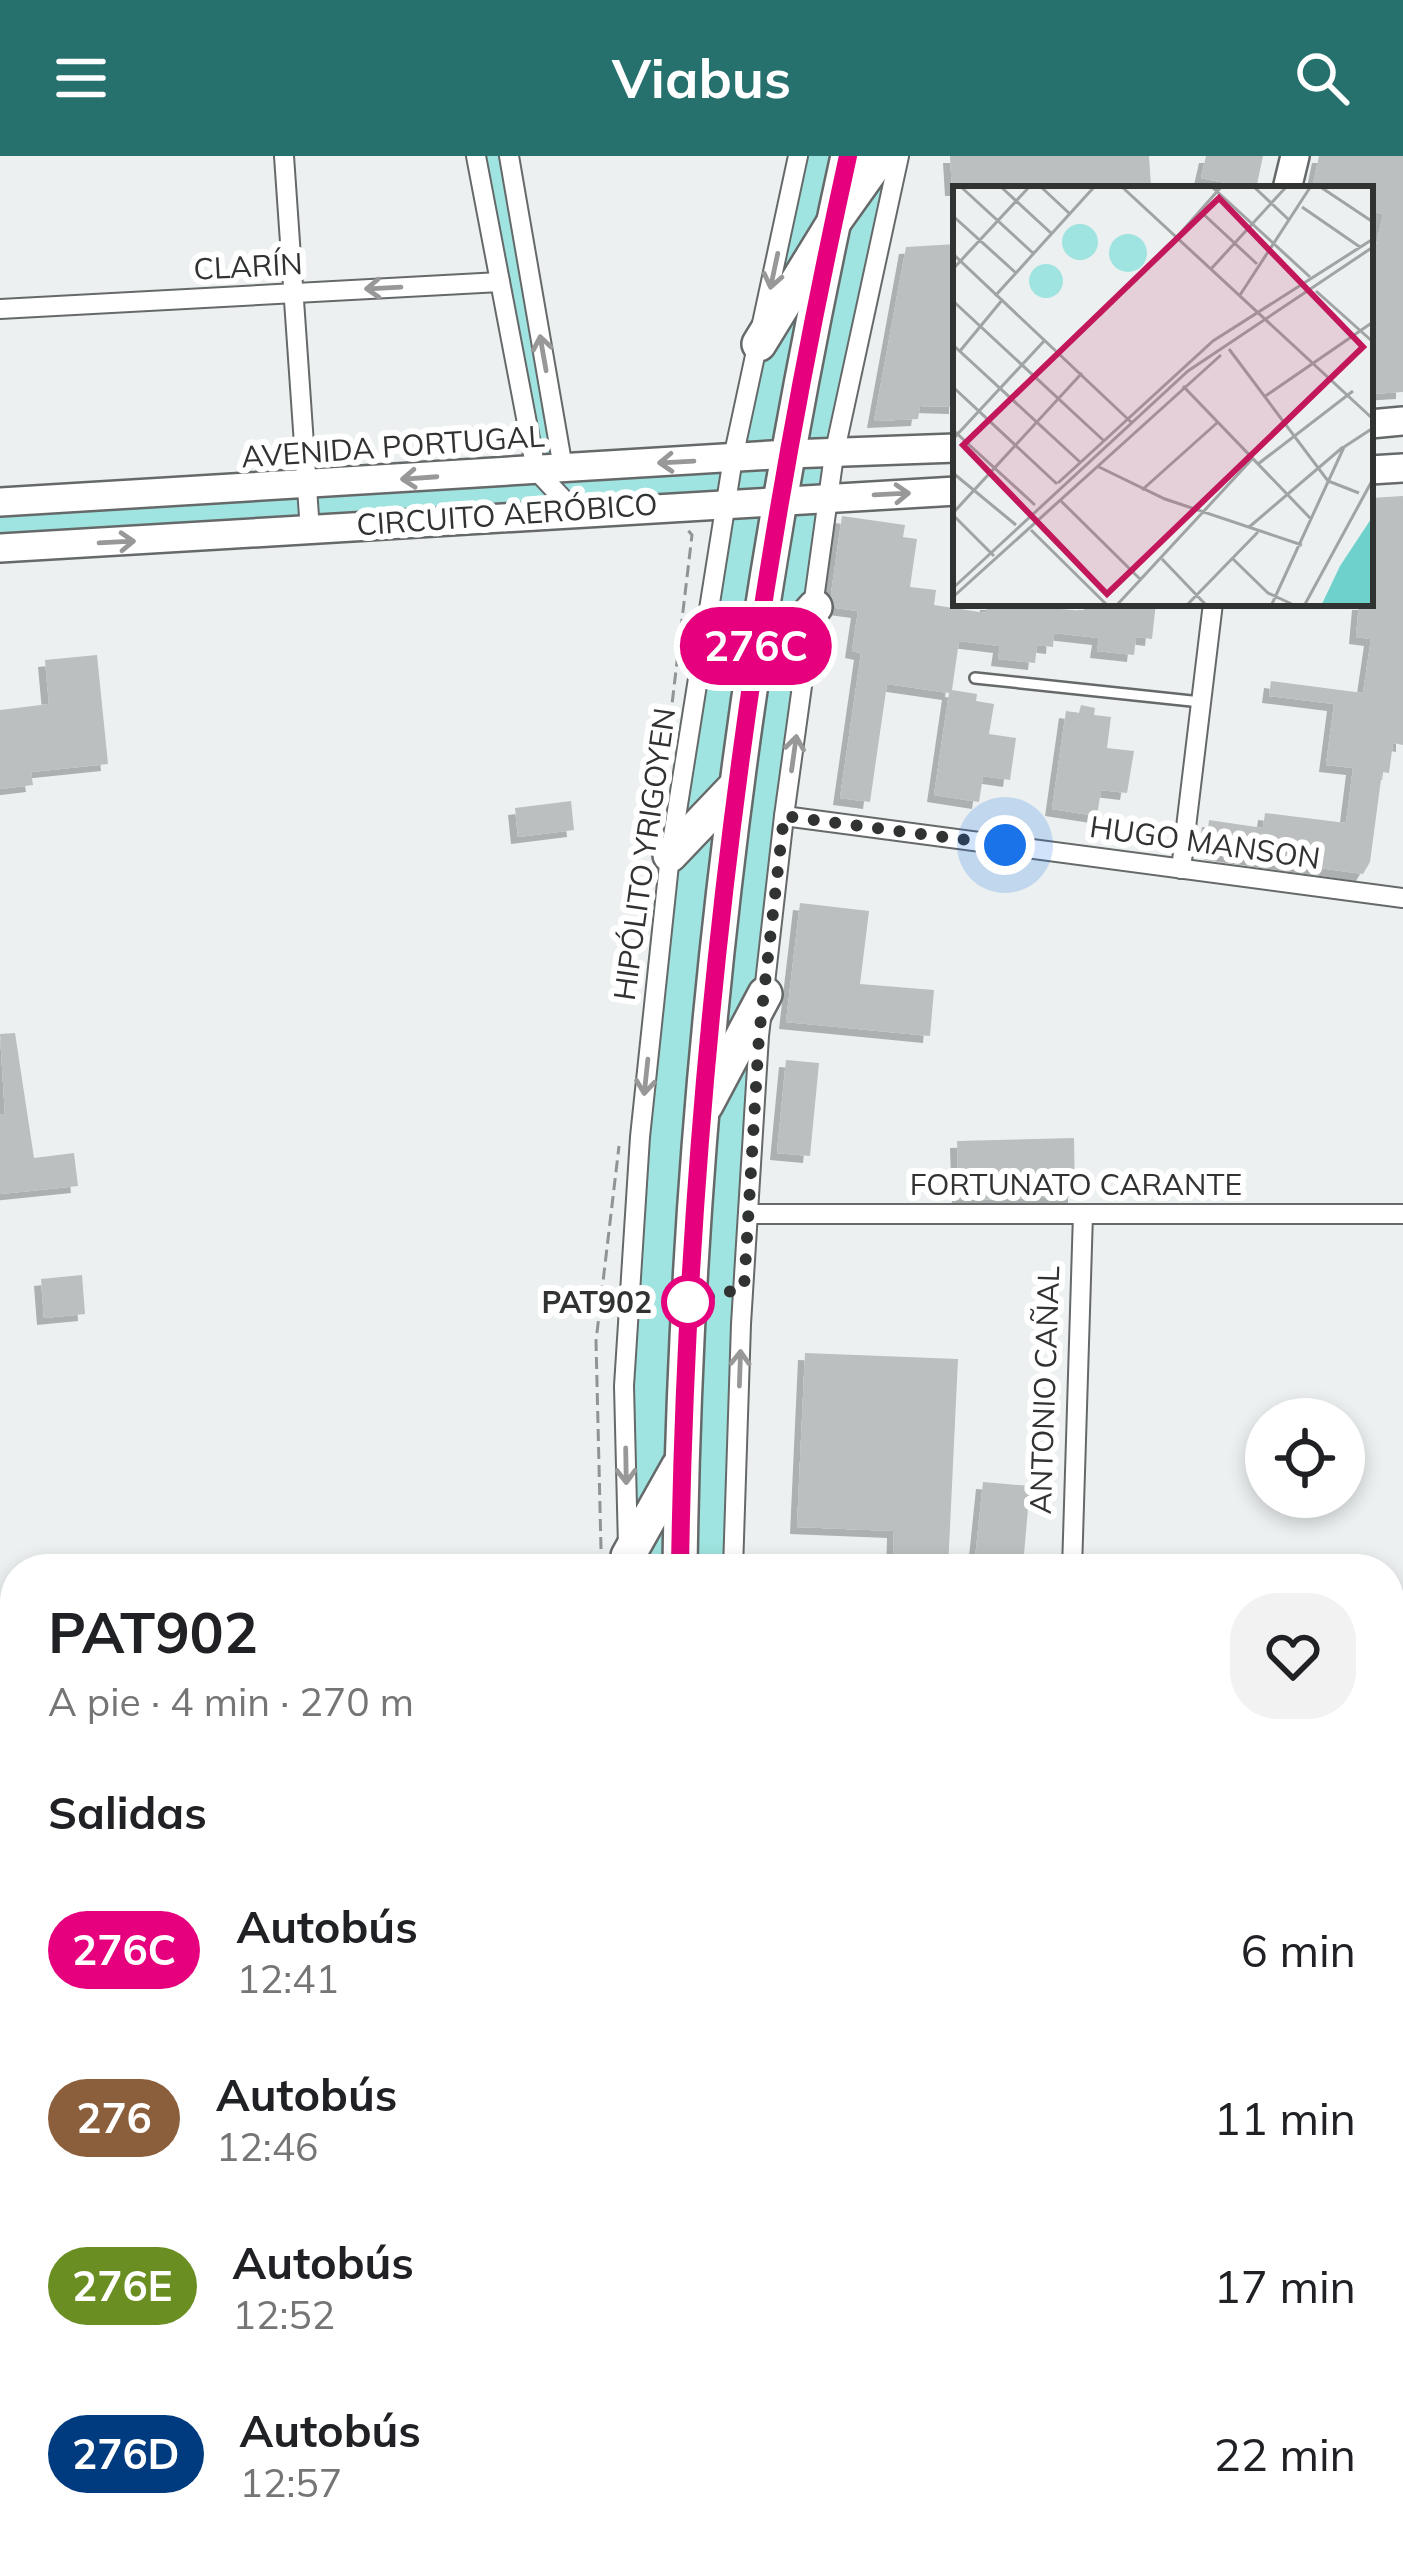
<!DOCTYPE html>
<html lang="es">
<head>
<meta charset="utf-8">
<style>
  body { margin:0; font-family:Mulish,sans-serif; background:#f2f2f2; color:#202124; height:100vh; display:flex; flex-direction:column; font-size:45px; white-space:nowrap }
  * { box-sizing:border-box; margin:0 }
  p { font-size:39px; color:#757577 }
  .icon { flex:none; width:66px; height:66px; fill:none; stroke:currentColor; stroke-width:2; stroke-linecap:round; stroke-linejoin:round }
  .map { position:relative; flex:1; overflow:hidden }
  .panel { position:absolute; left:0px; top:1398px; width:1404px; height:1008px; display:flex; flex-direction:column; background:#fff; border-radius:48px 48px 0 0; box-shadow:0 6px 18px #0003 }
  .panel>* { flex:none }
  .badge { padding:0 24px; border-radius:39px; font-size:42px; line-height:78px }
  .fabs { position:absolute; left:1245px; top:1242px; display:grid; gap:24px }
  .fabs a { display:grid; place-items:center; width:120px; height:120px; border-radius:50%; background:#fff; box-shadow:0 6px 18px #0003; font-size:60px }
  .you { position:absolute; width:60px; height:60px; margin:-30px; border:9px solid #fff; border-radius:50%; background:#1a73e8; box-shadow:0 0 0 18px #1a73e833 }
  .map>.badge { position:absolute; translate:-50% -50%; box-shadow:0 0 0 6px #fff }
  h2 { padding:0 48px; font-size:45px; line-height:108px }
  .round { display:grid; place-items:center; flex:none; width:126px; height:126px; border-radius:48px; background:#f2f2f2 }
  .overview { display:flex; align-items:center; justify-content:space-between; height:204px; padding:0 48px }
  h1 { font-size:57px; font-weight:700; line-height:90px }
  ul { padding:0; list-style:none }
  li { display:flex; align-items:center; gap:36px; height:168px; padding:0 48px }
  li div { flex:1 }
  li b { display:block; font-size:45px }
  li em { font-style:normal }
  li .badge { min-width:132px; font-weight:700; text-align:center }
  header { display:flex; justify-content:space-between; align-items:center; height:156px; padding:0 48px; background:#26716e; color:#fff; font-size:54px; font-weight:700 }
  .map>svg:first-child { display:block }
</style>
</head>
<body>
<header><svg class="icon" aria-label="menu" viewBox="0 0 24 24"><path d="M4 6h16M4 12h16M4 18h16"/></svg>Viabus<svg class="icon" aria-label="search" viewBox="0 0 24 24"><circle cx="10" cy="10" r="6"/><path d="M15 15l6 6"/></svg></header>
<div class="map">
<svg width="1403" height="2406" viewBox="0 0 1403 2406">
  <defs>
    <filter id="shadow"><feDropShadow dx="-7" dy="7" stdDeviation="0" flood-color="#0004"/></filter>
  </defs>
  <rect width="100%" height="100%" fill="#ecf0f0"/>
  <polygon fill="#9fe4e0" points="476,0 509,0 563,312 733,302 798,0 899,0 834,299 765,838 733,1413 628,1413 624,1230 640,981 726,348 0,392 0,346 535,314"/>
  <g fill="#bbbfbf" filter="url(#shadow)">
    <polygon points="950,0 1149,0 1151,30 952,33"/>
    <polygon points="1206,0 1263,0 1256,33 1201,22"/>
    <polygon points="1319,0 1403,0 1403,236 1370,238 1370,117 1383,58 1370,55 1370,33 1312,33"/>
    <polygon points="956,88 956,251 920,250 918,263 874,265 906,91"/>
    <polygon points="1403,340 1403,589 1393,587 1389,617 1382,616 1370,706 1363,718 1212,697 1206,688 1209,664 1263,672 1265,657 1346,667 1353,612 1326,609 1334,548 1269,540 1271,525 1363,537 1371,483 1356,481 1359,447 1370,447 1370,342"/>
    <polygon points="842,360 905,369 903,381 917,383 910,431 936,434 934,449 986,457 987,447 1049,447 1049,452 1084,455 1085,447 1156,447 1152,483 1136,481 1134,499 1097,495 1099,482 1054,477 1053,491 1037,489 1035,507 998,503 1000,490 959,485 952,534 977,538 976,545 994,548 989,578 1016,582 1010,624 983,620 979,646 934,639 949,537 887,528 870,646 840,642 861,497 852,495 858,455 836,452 831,438"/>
    <polygon points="97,499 108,608 31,616 33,629 0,633 0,554 49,548 45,504"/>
    <polygon points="1081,549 1095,552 1094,559 1111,561 1107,592 1134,595 1127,637 1101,634 1097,660 1052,653 1066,555 1079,557"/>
    <polygon points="571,645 574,674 518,681 515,652"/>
    <polygon points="800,747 869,755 860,828 934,834 930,880 786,866"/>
    <polygon points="15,877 34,1002 74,997 78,1030 0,1038 0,959 5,958 0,878"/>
    <polygon points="786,904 819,907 810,1000 777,997"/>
    <polygon points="1074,982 1075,1041 959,1044 957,985"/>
    <polygon points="82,1119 85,1158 44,1162 41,1123"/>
    <polygon points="805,1197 958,1203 948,1413 893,1413 894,1375 797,1371"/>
    <polygon points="983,1326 1030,1330 1024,1398 1036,1398 1035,1413 974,1413"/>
    <rect x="774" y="2391" width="71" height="15"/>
    <rect x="1298" y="2391" width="54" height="15"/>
  </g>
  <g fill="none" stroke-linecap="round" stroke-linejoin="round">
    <defs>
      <polyline id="lane" points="975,522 1201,546"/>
      <g id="street">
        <polyline points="284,0 310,375"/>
        <polyline points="476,0 536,314 578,359"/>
        <polyline points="509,0 563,312"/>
        <polyline points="0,153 500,126"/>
        <polyline points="784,660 1403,742"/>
        <polyline points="1181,713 1213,447"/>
        <polyline points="749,1058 1403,1058"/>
        <polyline points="628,1391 624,1230 640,981 670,699 733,302 798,0"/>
        <polyline points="733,1413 741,1168 759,880 784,660 834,299 899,0"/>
        <polyline points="1072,1413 1083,1058"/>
        <polyline points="1389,1591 1403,1585"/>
        <polyline points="0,1740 15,1739"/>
        <polyline points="0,1955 15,1954"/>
        <polyline points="0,2163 15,2162"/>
        <polyline points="1389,2178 1403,2178"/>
        <polyline points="0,2376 15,2375"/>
        <polyline points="261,2391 262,2406"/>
        <polyline points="636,2391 637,2406"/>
        <polyline points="734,2391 734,2406"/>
      </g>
      <g id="secondary">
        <polyline points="1287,33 1295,0"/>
        <polyline points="1370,268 1403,265"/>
        <polyline points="1370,314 1403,312"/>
        <polyline points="0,346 789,298 956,292"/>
        <polyline points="0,392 956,335"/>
      </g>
      <g id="primary">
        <polyline points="0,1500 15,1499"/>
        <polyline points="0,1534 15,1533"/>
      </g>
      <g id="highway">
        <polyline points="759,188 834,66 881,0"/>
        <polyline points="752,522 815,451"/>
        <polyline points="670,699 734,632"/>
        <polyline points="706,949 765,838"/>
        <polyline points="628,1400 678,1311"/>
        <path d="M680 1413C686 937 745 465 848 0"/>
        <polyline points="682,2391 682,2406"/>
      </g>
    </defs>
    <use href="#lane" stroke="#666969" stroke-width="14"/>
    <use href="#street" stroke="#666969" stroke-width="22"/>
    <use href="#secondary" stroke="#666969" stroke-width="32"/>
    <use href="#primary" stroke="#666969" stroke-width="34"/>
    <use href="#highway" stroke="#666969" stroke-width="38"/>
    <g stroke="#919494" stroke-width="3" stroke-dasharray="12 6" stroke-linecap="butt">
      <polyline points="668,582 692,379 687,373"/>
      <polyline points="601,1393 596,1185 619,990"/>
    </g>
    <use href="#lane" stroke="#fff" stroke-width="9"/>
    <use href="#street" stroke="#fff" stroke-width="18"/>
    <use href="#secondary" stroke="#fff" stroke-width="27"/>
    <use href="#primary" stroke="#fff" stroke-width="30"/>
    <use href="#highway" stroke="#fff" stroke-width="33"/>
  </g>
  <defs><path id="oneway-shaft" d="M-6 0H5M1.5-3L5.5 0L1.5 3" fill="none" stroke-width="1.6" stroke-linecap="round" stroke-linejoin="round" transform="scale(3)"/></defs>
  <g stroke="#989898">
    <use href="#oneway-shaft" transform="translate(774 115) rotate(102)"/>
    <use href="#oneway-shaft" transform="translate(383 132) rotate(177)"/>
    <use href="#oneway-shaft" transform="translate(543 197) rotate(-100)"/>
    <use href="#oneway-shaft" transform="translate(676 306) rotate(177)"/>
    <use href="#oneway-shaft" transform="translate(419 322) rotate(176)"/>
    <use href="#oneway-shaft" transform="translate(892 338) rotate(-3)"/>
    <use href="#oneway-shaft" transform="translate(117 386) rotate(-3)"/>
    <use href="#oneway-shaft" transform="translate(794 597) rotate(-82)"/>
    <use href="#oneway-shaft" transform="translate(646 921) rotate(96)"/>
    <use href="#oneway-shaft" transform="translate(740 1212) rotate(-88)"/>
    <use href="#oneway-shaft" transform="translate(626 1310) rotate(89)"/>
  </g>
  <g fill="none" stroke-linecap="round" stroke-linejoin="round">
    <defs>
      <path id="line" d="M680 1413C687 936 745 466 848 0"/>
    </defs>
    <use href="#line" stroke="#fff" stroke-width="27"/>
    <use href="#line" stroke="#e6007e" stroke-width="18"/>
    <polyline stroke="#313232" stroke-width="12" stroke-dasharray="0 21.6" points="688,1146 744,1132 759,880 784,660 1005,689"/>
  </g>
  <circle fill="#fff" stroke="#e6007e" stroke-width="6" cx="688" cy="1146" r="24"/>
  <g text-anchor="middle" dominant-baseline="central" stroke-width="12" stroke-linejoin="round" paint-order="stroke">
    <g font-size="30" fill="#313232" stroke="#fff">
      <text transform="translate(248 110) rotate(-3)">CLARÍN</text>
      <text transform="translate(393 290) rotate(-4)">AVENIDA PORTUGAL</text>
      <text transform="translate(507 358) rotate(-4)">CIRCUITO AERÓBICO</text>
      <text transform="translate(1205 686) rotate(8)">HUGO MANSON</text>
      <text transform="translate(644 698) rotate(-82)">HIPÓLITO YRIGOYEN</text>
      <text x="1076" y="1028">FORTUNATO CARANTE</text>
      <text transform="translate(1044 1234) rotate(-88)">ANTONIO CAÑAL</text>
    </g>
    <g font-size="30" font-weight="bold" fill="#313232" stroke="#fff" text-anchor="end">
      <text x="652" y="1146">PAT902</text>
    </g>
  </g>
  <g transform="translate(953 30)">
    <rect width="420" height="420" fill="#ecf0f0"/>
    <path d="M109 56a18 18 0 1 1 36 0a18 18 0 1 1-36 0ZM156 67a19 19 0 1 1 38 0a19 19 0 1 1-38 0ZM76 95a17 17 0 1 1 34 0a17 17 0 1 1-34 0Z" fill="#9fe4e0"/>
    <path d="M420 330V420H368L387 380Z" fill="#6ed1cc"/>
    <path fill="none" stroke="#a1a4a4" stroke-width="3" d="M7 0 81 68M47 0 99 48M87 0 117 28M168 0 420 233M258 0 357 91M300 0 335 33M366 0 420 36M349 21 407 61M247 25 304 78M0 30 63 87M223 52 269 0M0 68 178 236M0 83 77 0M258 83 334 0M363 105 420 156M287 109 358 0M42 110 142 0M0 115 150 254M0 159 127 276M276 163 375 295 406 307M7 165 50 113M230 200 358 333M0 201 104 298M311 211 420 136M0 244 82 319M0 253 92 154M305 278 400 205M144 280 212 313 349 359M0 287 63 339M105 297 260 155 420 53M189 304 265 236M108 315 188 394M0 327 129 187M0 329 41 370M295 342 390 261M78 344 155 420M209 373 254 420M280 373 315 407 343 420M0 402 235 185 420 61M0 411 268 169M163 420 300 272M233 420 305 346M318 420 391 261 420 242M351 420 420 293"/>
    <path fill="#c2185b" fill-opacity="0.15" stroke="#c2185b" stroke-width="6" d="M266 12 410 161 154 408 10 259Z"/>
    <rect width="420" height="420" fill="none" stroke="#313232" stroke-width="6"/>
  </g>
</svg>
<div class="fabs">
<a><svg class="icon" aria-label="locate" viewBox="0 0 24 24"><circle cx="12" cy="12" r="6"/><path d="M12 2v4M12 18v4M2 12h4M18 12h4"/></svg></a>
</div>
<div class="you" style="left:1005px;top:689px"></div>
<b class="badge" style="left:756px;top:490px;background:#e6007e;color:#fff">276C</b>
<section class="panel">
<div class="overview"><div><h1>PAT902</h1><p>A pie · 4 min · 270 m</p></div><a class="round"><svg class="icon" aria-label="heart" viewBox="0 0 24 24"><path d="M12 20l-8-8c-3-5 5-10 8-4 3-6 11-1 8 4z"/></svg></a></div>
<h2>Salidas</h2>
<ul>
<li><span class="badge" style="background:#e6007e;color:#fff">276C</span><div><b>Autobús</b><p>12:41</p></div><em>6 min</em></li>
<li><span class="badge" style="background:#8b5e3c;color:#fff">276</span><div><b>Autobús</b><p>12:46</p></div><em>11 min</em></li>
<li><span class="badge" style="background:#6b8e23;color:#fff">276E</span><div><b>Autobús</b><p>12:52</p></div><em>17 min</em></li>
<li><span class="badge" style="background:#003b80;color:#fff">276D</span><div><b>Autobús</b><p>12:57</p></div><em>22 min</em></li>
</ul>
</section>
</div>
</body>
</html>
